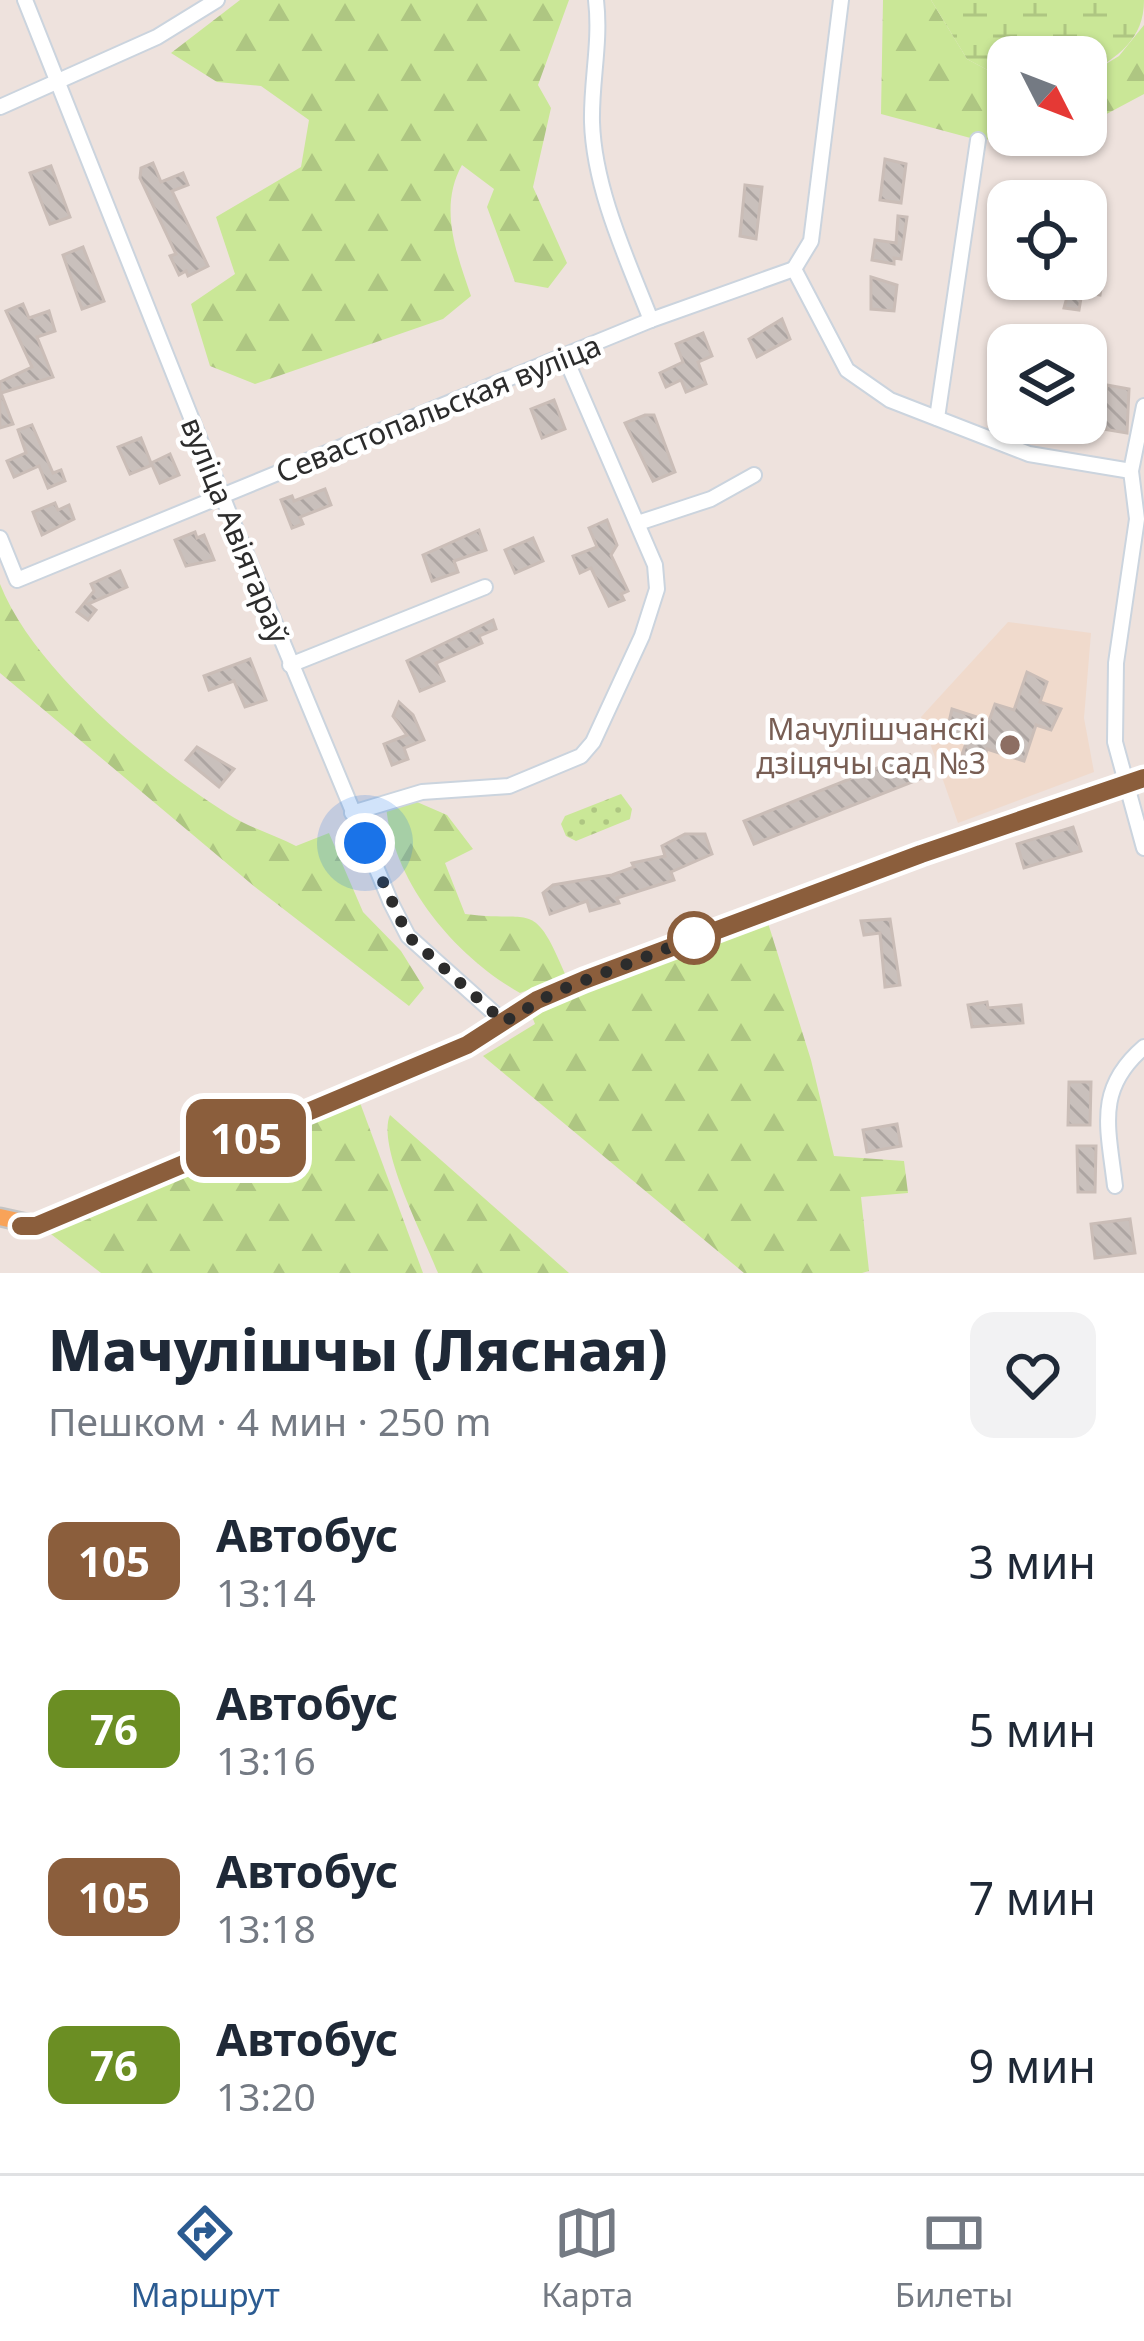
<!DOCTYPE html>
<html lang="ru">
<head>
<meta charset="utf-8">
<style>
  body { margin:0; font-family:"Noto Sans",sans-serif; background:#f2f2f3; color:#1f2937; height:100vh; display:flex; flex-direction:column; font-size:45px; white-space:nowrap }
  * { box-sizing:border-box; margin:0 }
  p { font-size:39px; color:#747a83 }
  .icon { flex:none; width:66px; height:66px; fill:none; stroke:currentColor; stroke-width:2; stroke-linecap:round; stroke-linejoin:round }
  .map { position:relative; height:1273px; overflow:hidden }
  .drawer { display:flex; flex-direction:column; background:#fff; flex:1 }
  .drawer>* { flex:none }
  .badge { padding:0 24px; border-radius:18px; font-size:42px; line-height:78px }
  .needle { width:78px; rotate:132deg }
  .buttons { position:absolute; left:987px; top:36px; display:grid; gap:24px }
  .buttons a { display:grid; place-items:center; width:120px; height:120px; border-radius:24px; background:#fff; box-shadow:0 3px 9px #0004; font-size:60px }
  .you { position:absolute; width:60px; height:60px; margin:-30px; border:9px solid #fff; border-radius:50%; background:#1a73e8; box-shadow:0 0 0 18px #1a73e833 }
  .map>.badge { position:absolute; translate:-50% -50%; box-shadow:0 0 0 6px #fff }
  .round { display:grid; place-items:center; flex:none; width:126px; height:126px; border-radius:24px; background:#f2f2f3 }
  .headline { display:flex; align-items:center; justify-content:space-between; height:204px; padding:0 48px }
  h1 { font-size:57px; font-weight:800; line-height:90px }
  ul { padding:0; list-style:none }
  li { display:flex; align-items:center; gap:36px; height:168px; padding:0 48px }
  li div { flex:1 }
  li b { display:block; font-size:45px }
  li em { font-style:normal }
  li .badge { min-width:132px; font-weight:700; text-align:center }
  .menu { display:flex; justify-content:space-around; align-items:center; height:168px; border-top:3px solid #e0e1e3; background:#fff; font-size:33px; color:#747a83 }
  .menu a { display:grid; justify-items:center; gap:6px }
  .menu .current { color:#2b5b91 }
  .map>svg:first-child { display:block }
</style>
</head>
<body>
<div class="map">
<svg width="1144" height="1273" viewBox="0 0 1144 1273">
  <defs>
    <pattern id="forest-firs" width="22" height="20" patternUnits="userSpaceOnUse" patternTransform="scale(3)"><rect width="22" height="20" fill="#cae797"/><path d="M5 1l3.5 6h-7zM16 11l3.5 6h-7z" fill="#aec682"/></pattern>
    <pattern id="wetland-marsh" width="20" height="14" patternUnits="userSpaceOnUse" patternTransform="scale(3)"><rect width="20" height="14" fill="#cae797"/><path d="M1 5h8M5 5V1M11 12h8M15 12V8" fill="none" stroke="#aec682"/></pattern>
    <pattern id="park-dots" width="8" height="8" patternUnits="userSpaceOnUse" patternTransform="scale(3)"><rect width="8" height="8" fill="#cae797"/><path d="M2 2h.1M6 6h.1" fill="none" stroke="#aec682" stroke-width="1.8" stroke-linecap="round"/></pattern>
    <pattern id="building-back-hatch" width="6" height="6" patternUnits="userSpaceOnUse" patternTransform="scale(3)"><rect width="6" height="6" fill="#c9c0bc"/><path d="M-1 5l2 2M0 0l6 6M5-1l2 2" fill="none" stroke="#ada5a2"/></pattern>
  </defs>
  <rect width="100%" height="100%" fill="#eee2dd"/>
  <polygon fill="#f0dacc" points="1008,622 1091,633 1084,718 1094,772 958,823 921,717"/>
  <g fill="url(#forest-firs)">
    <path d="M240 0H569L538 85 551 108 533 187 567 263 548 288 515 282 487 207 494 189 462 165C438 208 457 254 471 296L443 319 255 384 210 366 191 304 235 274 216 217 301 167 309 120 261 86 217 82 171 53Z"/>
    <polygon points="883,0 931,0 967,59 1008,81 1008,135 1068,135 978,140 881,114"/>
    <polygon points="1144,25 1144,94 1086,125 1086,76 1119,56"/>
    <path d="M0 584C33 669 150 765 228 814 248 827 274 835 296 846L329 833 363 912 401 951 424 988 409 1006 255 887 0 673Z"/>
    <path d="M417 802 447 815 473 849 445 863 465 914C534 923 533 898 566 976L520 993C455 956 393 883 386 806Z"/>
    <polygon points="768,923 811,1060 834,1156 904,1161 908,1193 861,1197 869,1271 862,1273 744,1273 483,1056 535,1024 531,1014 581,988"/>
    <polygon points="359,1100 423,1273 101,1273 47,1231"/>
    <path d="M390 1115 569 1273H438C425 1239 376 1147 390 1115Z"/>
  </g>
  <path fill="url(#wetland-marsh)" d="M931 0H1144C1144 40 1118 56 1086 76V57H1008V81L967 59Z"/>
  <polygon fill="url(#park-dots)" points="621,794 632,809 630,819 576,841 566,836 561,824 565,816"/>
  <g fill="url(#building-back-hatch)" stroke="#cabdb7" stroke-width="3">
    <polygon points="885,159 906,164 901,203 880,200"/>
    <polygon points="153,163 161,182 183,173 188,185 172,191 208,266 188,276 186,271 179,275 170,256 176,254 140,178 141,168"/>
    <polygon points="51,166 70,217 50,224 30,173"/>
    <polygon points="745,185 762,187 756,239 740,236"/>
    <polygon points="898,216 907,217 901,259 894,258 894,264 872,260 875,240 896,243"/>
    <polygon points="83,247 104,301 82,309 63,255"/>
    <polygon points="1086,272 1103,275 1100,295 1082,292 1079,310 1064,308 1072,279 1086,279"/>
    <polygon points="871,277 897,285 894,311 871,309"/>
    <polygon points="23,304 29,318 49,311 55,331 37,337 53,377 1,393 13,424 0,428 0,382 32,367 6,311"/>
    <polygon points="782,319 790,339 757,357 749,339"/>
    <polygon points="703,333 712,356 698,362 706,384 686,392 681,380 666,387 660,373 683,362 676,344"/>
    <polygon points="1107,385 1129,389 1127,433 1091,427 1094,412 1102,414"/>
    <polygon points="554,400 565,429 542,438 531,409"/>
    <polygon points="645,415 654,415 675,472 653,481 625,423"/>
    <polygon points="32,425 53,473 61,470 65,481 48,488 39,466 14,477 7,461 26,453 18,430"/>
    <polygon points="141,438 151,463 170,454 179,475 160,483 152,465 130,474 118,447"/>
    <polygon points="325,489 331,505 300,517 303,524 292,528 281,500 292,496 294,501"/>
    <polygon points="55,503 58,510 69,505 74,519 42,535 33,512"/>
    <polygon points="607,520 617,545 611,555 628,591 621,594 624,600 609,606 591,568 580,573 573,556 597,547 589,528"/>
    <polygon points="479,530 486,550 454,561 458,572 432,581 423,555"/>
    <polygon points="195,532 197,538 204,535 214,560 186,566 175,540"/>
    <polygon points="533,538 543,561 515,573 505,550"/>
    <polygon points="120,571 127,587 88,604 96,610 88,620 77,612 94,591 91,584"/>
    <polygon points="493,620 496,629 479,636 482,643 436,663 444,681 420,691 407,661"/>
    <polygon points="250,659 266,700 245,707 234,681 209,690 204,676"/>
    <polygon points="1027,672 1047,682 1040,702 1061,709 1051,730 1036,725 1024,761 987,749 982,764 960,760 968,738 947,731 952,709 989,721 995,704 1014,710"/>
    <polygon points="399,702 413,715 424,740 404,748 408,759 392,765 384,744 407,735 393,716"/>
    <polygon points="197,747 234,769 219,787 186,760"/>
    <polygon points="910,755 920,779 754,844 744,821"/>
    <polygon points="1073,827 1081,851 1024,868 1017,844"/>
    <polygon points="685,834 705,834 712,854 671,872 674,880 617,898 619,903 590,911 587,901 550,914 543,893 553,885 612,875 634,867 632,863 665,856 662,846"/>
    <polygon points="890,919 900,985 885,987 880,933 864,935 861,921"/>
    <polygon points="987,1002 988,1008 1021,1005 1023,1023 972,1027 968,1005"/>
    <polygon points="1069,1082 1091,1082 1090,1125 1068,1125"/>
    <polygon points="897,1124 901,1146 867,1152 863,1130"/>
    <polygon points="1077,1146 1096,1146 1095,1192 1078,1192"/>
    <polygon points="1130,1219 1135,1253 1095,1258 1091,1224"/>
  </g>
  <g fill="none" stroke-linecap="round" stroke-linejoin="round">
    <defs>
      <g id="minor">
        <polyline points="25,0 229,513 391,903 408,936 504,1022"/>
        <path d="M596 0C601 42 591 81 592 122 594 189 627 259 651 320"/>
        <polyline points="0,107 157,37 217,0"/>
        <polyline points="794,269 847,370 890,400 1029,454 1131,471"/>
        <polyline points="794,269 811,241 841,0"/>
        <polyline points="1144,406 1131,471 1137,519 1116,663 1115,742 1144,848"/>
        <polyline points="937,418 978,140"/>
        <polyline points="638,523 711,499 754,475"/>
        <polyline points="0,538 17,580 651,320 794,269"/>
        <polyline points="290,665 485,587"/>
        <polyline points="352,813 422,792 509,786 581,756 593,742 642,636 657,589 655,565 565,357"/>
        <path d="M1115 1186C1108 1127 1095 1089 1144 1047"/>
      </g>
      <polyline id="major" points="0,1217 36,1225 467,1045 537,1001 584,980 921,854 1144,778"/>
    </defs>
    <use href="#minor" stroke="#cbd4de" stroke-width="18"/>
    <use href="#major" stroke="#c4c4c4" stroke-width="21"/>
    <use href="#minor" stroke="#fff" stroke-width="14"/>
    <use href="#major" stroke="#f8a359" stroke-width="16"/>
  </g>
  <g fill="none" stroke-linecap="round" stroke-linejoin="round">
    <defs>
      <polyline id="line" points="21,1226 36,1226 467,1045 537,1000 584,980 921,854 1144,778"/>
    </defs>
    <use href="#line" stroke="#fff" stroke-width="27"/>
    <use href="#line" stroke="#8b5e3c" stroke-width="18"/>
    <polyline stroke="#2c2c2c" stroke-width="12" stroke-dasharray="0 21.6" points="365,843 408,936 504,1022 555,992 694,938"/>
  </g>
  <circle fill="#8d6e63" stroke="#fff" stroke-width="4.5" cx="1010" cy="745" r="12"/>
  <circle fill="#fff" stroke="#8b5e3c" stroke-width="6" cx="694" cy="938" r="24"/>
  <g text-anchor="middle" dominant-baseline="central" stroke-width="9" stroke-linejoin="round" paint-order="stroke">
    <g font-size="30" fill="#2c2c2c" stroke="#fff">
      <text transform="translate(438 408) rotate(-22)">Севастопальская вуліца</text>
      <text transform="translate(236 530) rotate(68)">вуліца Авіятараў</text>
    </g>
    <g font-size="30" fill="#785e54" stroke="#fff" text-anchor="end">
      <text x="986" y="728">Мачулішчанскі<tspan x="986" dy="34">дзіцячы сад №3</tspan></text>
    </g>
  </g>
</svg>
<div class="buttons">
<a><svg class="needle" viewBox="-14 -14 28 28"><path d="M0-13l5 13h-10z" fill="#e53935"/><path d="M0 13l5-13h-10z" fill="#747a83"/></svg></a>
<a><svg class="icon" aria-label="locate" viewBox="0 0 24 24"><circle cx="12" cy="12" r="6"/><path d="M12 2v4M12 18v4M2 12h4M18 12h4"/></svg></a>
<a><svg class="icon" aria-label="layers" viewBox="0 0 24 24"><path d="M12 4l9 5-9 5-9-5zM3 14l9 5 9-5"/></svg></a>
</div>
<div class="you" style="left:365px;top:843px"></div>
<b class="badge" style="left:246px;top:1138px;background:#8b5e3c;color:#fff">105</b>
</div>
<section class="drawer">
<div class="headline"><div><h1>Мачулішчы (Лясная)</h1><p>Пешком · 4 мин · 250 m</p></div><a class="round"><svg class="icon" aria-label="heart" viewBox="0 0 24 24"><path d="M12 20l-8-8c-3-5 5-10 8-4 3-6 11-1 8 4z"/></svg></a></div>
<ul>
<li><span class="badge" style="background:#8b5e3c;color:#fff">105</span><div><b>Автобус</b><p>13:14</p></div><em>3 мин</em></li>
<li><span class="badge" style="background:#6b8e23;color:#fff">76</span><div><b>Автобус</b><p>13:16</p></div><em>5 мин</em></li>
<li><span class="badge" style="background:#8b5e3c;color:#fff">105</span><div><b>Автобус</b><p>13:18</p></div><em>7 мин</em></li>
<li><span class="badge" style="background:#6b8e23;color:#fff">76</span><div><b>Автобус</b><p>13:20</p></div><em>9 мин</em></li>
</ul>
</section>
<nav class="menu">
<a class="current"><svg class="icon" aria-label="directions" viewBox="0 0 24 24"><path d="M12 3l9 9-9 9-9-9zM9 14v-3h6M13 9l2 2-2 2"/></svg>Маршрут</a>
<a><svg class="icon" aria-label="map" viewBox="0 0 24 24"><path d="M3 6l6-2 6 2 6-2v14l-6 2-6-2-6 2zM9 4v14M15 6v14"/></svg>Карта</a>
<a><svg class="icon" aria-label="tickets" viewBox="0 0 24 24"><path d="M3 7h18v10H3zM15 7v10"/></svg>Билеты</a>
</nav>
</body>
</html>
